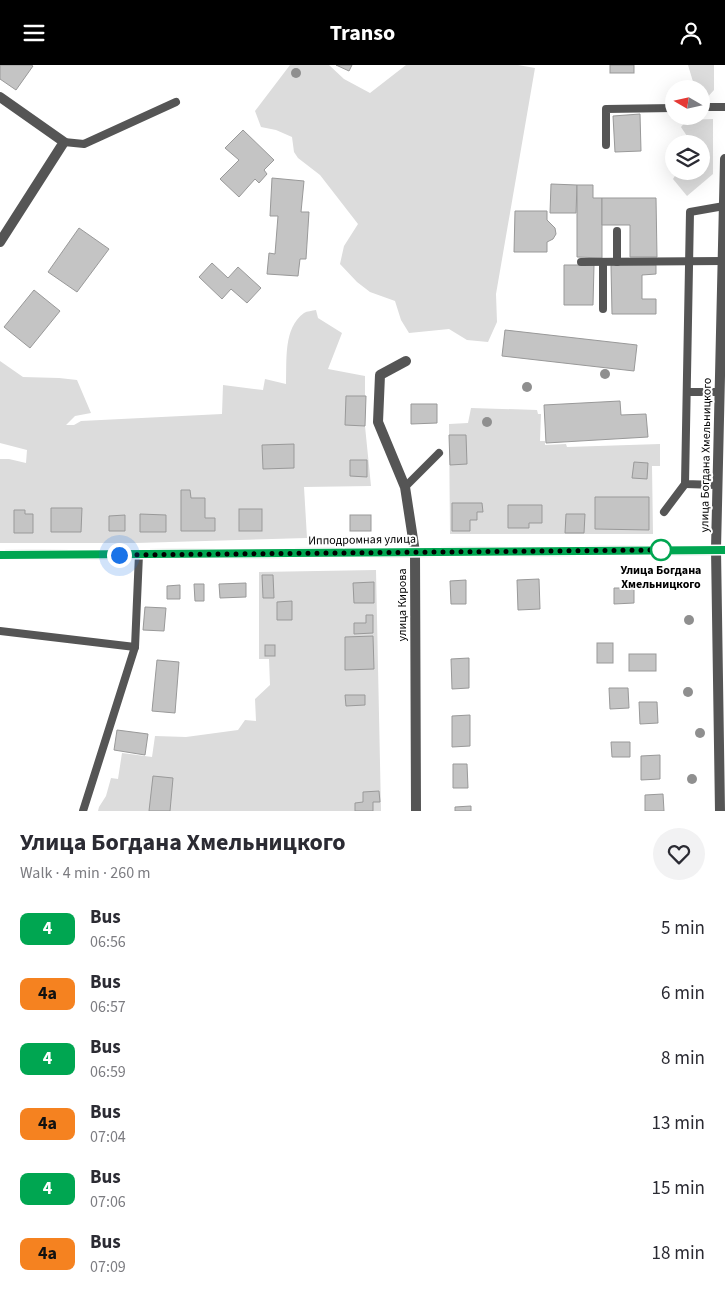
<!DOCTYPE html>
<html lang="en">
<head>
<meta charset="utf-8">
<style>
  body { margin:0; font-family:"Source Sans 3",sans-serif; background:#f2f2f3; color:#2b2b33; height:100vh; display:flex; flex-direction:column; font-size:19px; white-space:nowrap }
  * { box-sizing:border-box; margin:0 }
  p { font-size:16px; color:#7c7c81 }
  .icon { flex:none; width:28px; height:28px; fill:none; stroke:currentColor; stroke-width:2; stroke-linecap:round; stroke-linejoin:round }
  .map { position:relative; height:746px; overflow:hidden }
  .sheet { display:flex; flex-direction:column; background:#fff; flex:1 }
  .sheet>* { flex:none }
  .badge { padding:0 10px; border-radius:8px; font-size:18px; line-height:32px }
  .needle { width:32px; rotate:279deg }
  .controls { position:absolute; left:665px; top:15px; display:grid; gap:10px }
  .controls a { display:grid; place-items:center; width:45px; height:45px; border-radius:50%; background:#fff; box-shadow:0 5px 20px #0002; font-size:25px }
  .you { position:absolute; width:25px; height:25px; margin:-12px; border:4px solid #fff; border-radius:50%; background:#1a73e8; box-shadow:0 0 0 8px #1a73e833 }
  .map>.badge { position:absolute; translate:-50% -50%; box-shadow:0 0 0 2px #fff }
  .round { display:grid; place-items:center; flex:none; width:52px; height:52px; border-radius:26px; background:#f2f2f3 }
  .head { display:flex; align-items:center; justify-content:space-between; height:85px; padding:0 20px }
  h1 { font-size:24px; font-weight:700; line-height:38px }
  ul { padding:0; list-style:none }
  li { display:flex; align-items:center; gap:15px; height:65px; padding:0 20px }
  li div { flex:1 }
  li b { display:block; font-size:19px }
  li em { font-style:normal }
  li .badge { min-width:55px; font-weight:700; text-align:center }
  header { display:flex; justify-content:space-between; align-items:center; height:65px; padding:0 20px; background:#000; color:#fff; font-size:22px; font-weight:700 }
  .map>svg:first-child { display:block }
</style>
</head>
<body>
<header><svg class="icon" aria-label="menu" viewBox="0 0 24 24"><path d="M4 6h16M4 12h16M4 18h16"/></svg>Transo<svg class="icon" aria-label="person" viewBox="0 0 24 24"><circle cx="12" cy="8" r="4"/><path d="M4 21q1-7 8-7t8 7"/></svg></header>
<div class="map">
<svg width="725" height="746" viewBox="0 0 725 746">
  <rect width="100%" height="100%" fill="#fff"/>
  <g fill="#dcdcdc">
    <polygon points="290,0 329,0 344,14 370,28 406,0 518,0 535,3 496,229 497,257 488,277 467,275 449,264 409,268 401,255 395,236 370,227 357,217 340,199 344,181 358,159 320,110 298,93 294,87 292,72 276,65 261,62 255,46"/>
    <polygon points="688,0 714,0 714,25 705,35 701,30 701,24 697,24 694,20"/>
    <path d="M713 54V109L687 131 673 114 678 106H701V79C692 79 686 70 681 62L687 55Z"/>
    <path d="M316 245 318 253 342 268 328 304 365 311V361L371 421 304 422 307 473 136 478H0V394H9L26 398 27 385 0 378V296L23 312 59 313 77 315 91 348 75 351 66 360H74L81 356 222 349 223 320 263 325 265 314 286 319C287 296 283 263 304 248 307 246 312 246 316 245Z"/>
    <polygon points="471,343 537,345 538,349 541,349 540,376 545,376 545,380 566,379 567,382 660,379 660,401 652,401 653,469 450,469 449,359 468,358"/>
    <polygon points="376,505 381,746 98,746 99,742 106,731 111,713 118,714 122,688 152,692 155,671 186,672 238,665 245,655 256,656 255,634 270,620 269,594 259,594 259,507"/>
  </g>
  <g fill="#c4c4c4" stroke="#999">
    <polygon points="0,0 31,0 33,1 16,25 0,14"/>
    <polygon points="336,0 352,0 349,6"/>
    <rect x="610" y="0" width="24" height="8"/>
    <polygon points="640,49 641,86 615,87 613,51"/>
    <polygon points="243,65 274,95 264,105 267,109 259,118 255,114 239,132 220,114 239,95 225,83"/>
    <polygon points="272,113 304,116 301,147 309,147 306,194 300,194 298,211 267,209 269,188 275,189 278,151 270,151"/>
    <polygon points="551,119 577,120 576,148 550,148"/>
    <polygon points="577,120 593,120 593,133 602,133 602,193 577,192"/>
    <polygon points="602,133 656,133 657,192 630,192 630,160 602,160"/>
    <polygon points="515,146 547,146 547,155 555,163 556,169 553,174 547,177 547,187 514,187"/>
    <polygon points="79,163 109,184 77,227 48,207"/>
    <polygon points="212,198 228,213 238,202 261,223 247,238 231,224 222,234 199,212"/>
    <polygon points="564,200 594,200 593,240 564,240"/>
    <polygon points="611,200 656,200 656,209 642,210 642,234 656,234 656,249 612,249"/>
    <polygon points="34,225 60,246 30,283 4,262"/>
    <polygon points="505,265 637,280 634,306 502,291"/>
    <polygon points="346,331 366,331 365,361 345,360"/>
    <polygon points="620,336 621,350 646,349 648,372 546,378 544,340"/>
    <polygon points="411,339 437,339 437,358 411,359"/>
    <polygon points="449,370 466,370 467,399 450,400"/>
    <polygon points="294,379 294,403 263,404 262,380"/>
    <polygon points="350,395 367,395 367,412 350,411"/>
    <polygon points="634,397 648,398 647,414 632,413"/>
    <polygon points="181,425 190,425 191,433 205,433 205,453 215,453 215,466 181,466"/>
    <polygon points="595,432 649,432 649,465 595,464"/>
    <polygon points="452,438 482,438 483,447 477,447 477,455 470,455 470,466 452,466"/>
    <polygon points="508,440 542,440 542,458 529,458 529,463 508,463"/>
    <polygon points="51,443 82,443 81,467 51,467"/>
    <rect x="239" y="444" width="23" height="22"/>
    <polygon points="14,445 25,445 25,449 33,449 33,468 14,468"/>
    <polygon points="140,449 166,450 166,467 140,467"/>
    <polygon points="566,449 585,449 584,468 565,468"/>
    <polygon points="125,450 125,466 109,466 109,451"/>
    <rect x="350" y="450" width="21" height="16"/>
    <polygon points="262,510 273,510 274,533 263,533"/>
    <polygon points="539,514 540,544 518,545 517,515"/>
    <polygon points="466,515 466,539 451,539 450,516"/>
    <polygon points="374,517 374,538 354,538 353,518"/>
    <polygon points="246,518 246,532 220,533 219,519"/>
    <polygon points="194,519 204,519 204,536 195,536"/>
    <polygon points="180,520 180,534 167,534 167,521"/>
    <polygon points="614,523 634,523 634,538 614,539"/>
    <polygon points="292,536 292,555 277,555 277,537"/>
    <polygon points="145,542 166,543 164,566 143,565"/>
    <polygon points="366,550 373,550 373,568 354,569 354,558 366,558"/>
    <polygon points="373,571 374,604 345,605 345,572"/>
    <rect x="597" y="578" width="16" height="20"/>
    <rect x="265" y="580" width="10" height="11"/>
    <rect x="629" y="589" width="27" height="17"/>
    <polygon points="469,593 469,623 452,624 451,594"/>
    <polygon points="157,595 179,597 175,648 152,646"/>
    <polygon points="609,623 628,623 629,643 610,644"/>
    <polygon points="345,630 365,630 365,640 346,641"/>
    <polygon points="639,637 657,637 658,658 640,659"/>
    <polygon points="470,650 470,681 452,682 452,651"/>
    <polygon points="117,665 148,669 145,690 114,685"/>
    <polygon points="611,677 630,677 630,692 612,692"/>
    <polygon points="660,690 660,714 641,715 641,691"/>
    <polygon points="453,699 467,699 468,723 453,723"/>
    <polygon points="153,711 173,713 170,746 149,746"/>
    <polygon points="379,726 380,737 373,737 373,746 355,746 355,738 363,737 363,727"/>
    <polygon points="663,729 664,746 645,746 645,730"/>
    <polygon points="471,741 471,746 455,746 455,742"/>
  </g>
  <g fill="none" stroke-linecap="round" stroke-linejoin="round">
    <g stroke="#555" stroke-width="8">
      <polyline points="701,42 725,42"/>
      <polyline points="64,77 84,79 176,37"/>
      <polyline points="606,80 606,44 674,43"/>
      <polyline points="617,166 617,197"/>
      <polyline points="581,197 723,196"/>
      <polyline points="603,197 603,244"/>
      <polyline points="687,327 720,327"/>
      <polyline points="717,420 685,419 690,147 724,141"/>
      <polyline points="405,422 439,388"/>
      <polyline points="664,447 685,419"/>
      <polyline points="0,566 135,582"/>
      <polyline points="83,746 135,582 139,489"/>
    </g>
    <g stroke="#555" stroke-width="10">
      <polyline points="0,32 64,77 0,177"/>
      <polyline points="406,296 380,310 378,357 405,422 415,487 416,746"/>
      <polyline points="0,490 725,485"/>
      <polyline points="720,746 716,484 725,94"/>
    </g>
  </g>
  <g fill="#8f8f8f">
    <circle cx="296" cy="8" r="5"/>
    <circle cx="605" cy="309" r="5"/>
    <circle cx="527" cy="322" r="5"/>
    <circle cx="487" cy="357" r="5"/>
    <circle cx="689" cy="555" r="5"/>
    <circle cx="688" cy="627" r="5"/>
    <circle cx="700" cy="668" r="5"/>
    <circle cx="692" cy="714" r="5"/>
  </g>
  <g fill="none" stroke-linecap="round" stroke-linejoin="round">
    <defs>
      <polyline id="line" points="0,490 725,485"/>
    </defs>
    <use href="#line" stroke="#fff" stroke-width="11"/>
    <use href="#line" stroke="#00a651" stroke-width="8"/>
    <polyline stroke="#000" stroke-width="5" stroke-dasharray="0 9" points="119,490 661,485"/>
  </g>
  <circle fill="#fff" stroke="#00a651" stroke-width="2.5" cx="661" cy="485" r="10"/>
  <g text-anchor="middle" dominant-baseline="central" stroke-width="4" stroke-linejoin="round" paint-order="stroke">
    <g font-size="12" fill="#000" stroke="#fff">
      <text transform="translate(706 390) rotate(-89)">улица Богдана Хмельницкого</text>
      <text transform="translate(362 475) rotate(-1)">Ипподромная улица</text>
      <text transform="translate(402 540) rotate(-90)">улица Кирова</text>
    </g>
    <g font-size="12" font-weight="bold" fill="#000" stroke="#fff">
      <text x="661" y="505">Улица Богдана<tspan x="661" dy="14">Хмельницкого</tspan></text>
    </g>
  </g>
</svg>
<div class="controls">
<a><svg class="needle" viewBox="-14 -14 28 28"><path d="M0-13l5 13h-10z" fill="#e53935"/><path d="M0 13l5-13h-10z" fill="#7c7c81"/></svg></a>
<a><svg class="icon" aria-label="layers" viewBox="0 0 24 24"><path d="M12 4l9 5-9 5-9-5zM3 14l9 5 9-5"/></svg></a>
</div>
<div class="you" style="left:119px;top:490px"></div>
</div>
<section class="sheet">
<div class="head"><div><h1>Улица Богдана Хмельницкого</h1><p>Walk · 4 min · 260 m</p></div><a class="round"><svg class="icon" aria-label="heart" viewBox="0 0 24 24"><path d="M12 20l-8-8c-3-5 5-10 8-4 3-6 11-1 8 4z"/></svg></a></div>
<ul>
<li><span class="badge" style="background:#00a651;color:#fff">4</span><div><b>Bus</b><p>06:56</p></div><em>5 min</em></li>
<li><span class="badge" style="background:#f58220;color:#111">4а</span><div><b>Bus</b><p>06:57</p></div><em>6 min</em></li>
<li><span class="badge" style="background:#00a651;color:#fff">4</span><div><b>Bus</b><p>06:59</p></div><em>8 min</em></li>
<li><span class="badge" style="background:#f58220;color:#111">4а</span><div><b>Bus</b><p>07:04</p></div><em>13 min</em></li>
<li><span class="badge" style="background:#00a651;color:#fff">4</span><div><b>Bus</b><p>07:06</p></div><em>15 min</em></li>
<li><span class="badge" style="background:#f58220;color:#111">4а</span><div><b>Bus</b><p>07:09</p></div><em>18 min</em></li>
</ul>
</section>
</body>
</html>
